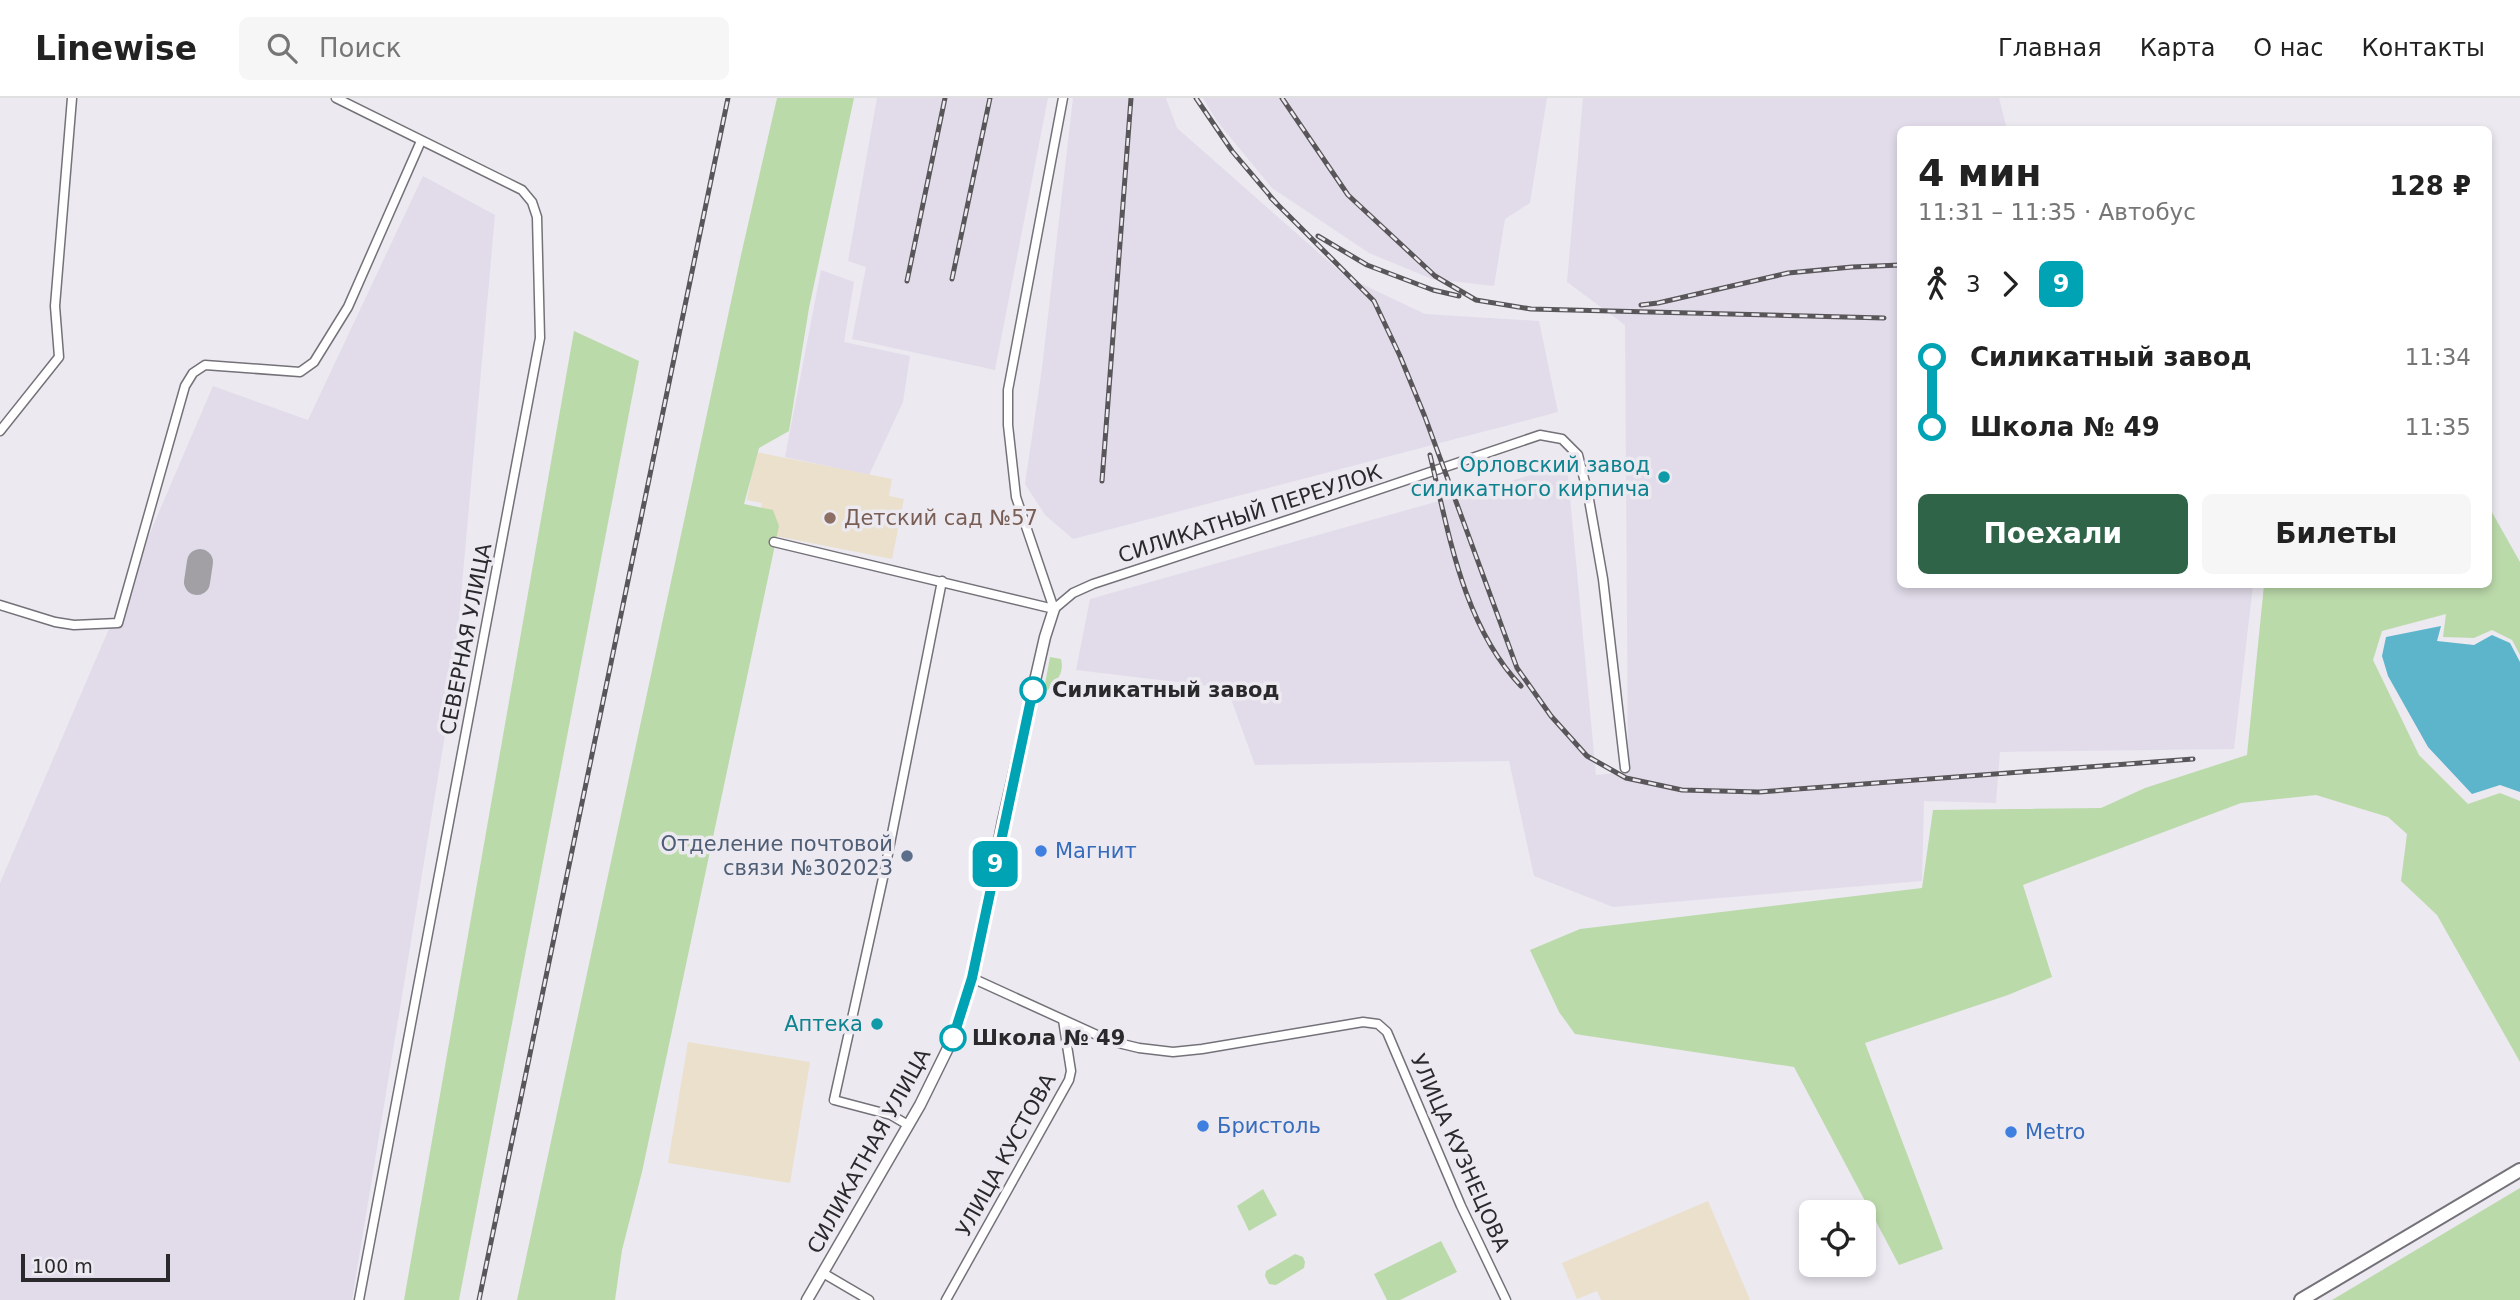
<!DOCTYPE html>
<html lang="ru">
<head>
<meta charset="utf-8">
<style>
  body { margin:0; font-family:"DejaVu Sans",sans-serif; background:#f6f6f6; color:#222; height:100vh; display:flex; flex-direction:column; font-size:26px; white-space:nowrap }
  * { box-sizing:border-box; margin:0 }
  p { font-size:23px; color:#767676 }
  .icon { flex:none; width:38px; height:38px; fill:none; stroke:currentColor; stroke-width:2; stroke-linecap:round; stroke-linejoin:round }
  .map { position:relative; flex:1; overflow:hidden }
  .side { position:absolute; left:1897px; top:28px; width:595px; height:462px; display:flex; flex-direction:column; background:#fff; border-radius:10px; box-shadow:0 4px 10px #0003 }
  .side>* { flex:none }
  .badge { padding:0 14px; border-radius:10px; font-size:24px; line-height:46px }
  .buttons { position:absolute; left:1799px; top:1102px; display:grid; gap:14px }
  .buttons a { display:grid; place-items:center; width:77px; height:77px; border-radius:10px; background:#fff; box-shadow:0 4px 10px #0003; font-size:35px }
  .scale { position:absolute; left:21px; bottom:18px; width:149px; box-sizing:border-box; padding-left:7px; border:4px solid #2a292b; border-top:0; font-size:19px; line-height:24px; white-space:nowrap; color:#2a292b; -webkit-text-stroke:5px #ece9f1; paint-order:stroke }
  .map>.badge { position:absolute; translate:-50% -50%; box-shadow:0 0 0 4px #fff }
  .legs { display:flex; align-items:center; gap:10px; height:77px; padding:0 21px; font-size:23px }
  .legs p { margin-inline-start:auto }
  .overview { display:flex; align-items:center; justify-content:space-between; height:119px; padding:0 21px }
  h1 { font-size:38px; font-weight:700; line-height:52px }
  .button { display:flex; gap:14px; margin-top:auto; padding:14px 21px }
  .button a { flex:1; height:80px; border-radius:10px; background:#2f6449; color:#fff; font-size:28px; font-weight:700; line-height:80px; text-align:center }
  .button a+a { background:#f6f6f6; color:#222 }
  ul { padding:0 21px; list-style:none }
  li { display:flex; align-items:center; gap:24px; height:70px; font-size:26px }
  li i { display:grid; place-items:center; width:10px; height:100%; margin:0 9px; background:currentColor }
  li i::after { content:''; width:18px; height:18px; margin:-9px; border:5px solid; border-radius:50%; background:#fff }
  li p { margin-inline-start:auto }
  li:first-child i { background:linear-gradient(#0000 50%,currentColor 0) }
  li:last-child i { background:linear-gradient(currentColor 50%,#0000 0) }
  header { display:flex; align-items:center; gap:42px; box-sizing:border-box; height:98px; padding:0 35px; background:#fff; border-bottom:2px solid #e0e0e0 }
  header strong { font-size:33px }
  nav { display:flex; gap:38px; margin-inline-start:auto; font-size:24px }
  .search { width:490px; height:63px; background:#f6f6f6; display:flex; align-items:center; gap:18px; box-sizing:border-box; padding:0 24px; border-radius:10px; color:#767676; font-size:26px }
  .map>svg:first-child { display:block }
</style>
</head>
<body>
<header>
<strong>Linewise</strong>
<div class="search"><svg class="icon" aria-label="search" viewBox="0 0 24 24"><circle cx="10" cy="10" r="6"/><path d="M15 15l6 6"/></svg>Поиск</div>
<nav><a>Главная</a><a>Карта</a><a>О нас</a><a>Контакты</a></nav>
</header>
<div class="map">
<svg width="2520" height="1202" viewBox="0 0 2520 1202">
  <rect width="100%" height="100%" fill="#ece9f1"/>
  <g fill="#e2dcea">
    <polygon points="877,0 1048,0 995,272 852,241 866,169 848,163"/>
    <polygon points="1073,0 1166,0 1177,30 1345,178 1425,216 1539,223 1558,314 1073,441 1045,417 1025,386 1042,270"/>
    <polygon points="1203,0 1547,0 1530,105 1505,121 1494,188 1432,181 1369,155 1272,90 1216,22"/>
    <polygon points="1583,0 1999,0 2007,31 1900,32 1900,486 2253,487 2234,651 2000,654 1996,705 1924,703 1922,783 1613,809 1534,778 1509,663 1255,667 1227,590 1076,572 1090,501 1567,367 1596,677 1628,674 1625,227 1567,184"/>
    <polygon points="423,78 495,117 453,588 352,1202 0,1202 0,785 213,288 308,322"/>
    <polygon points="821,172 854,184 844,244 910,258 903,304 869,377 785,359"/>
  </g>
  <g fill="#eae0cb">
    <polygon points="756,354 892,381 889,398 904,401 892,461 756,434 762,405 747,402"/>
    <polygon points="688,944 810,964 790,1085 668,1065"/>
    <polygon points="1708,1103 1750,1202 1601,1202 1597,1193 1577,1201 1562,1165"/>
  </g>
  <g fill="#bbdaaa">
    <polygon points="777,0 854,0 809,210 789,333 759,350 744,406 773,412 779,428 642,1074 622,1152 615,1202 517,1202 741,157"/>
    <polygon points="574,233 639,263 459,1202 404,1202"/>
    <polygon points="2489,409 2520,464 2520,557 2512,542 2492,532 2474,540 2443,539 2446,516 2382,533 2373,562 2419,657 2468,706 2500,695 2520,703 2520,964 2437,817 2401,783 2407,736 2388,719 2316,697 2241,705 2023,787 2052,879 2008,897 1865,945 1943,1151 1899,1167 1794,969 1575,936 1559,914 1530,852 1580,831 1922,790 1933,712 2101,710 2145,690 2247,657 2264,487 2488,486"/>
    <path d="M1050 559 1061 561C1065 578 1054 585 1043 597Z"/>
    <polygon points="2520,1090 2520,1202 2332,1202"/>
    <polygon points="1263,1091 1277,1117 1249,1133 1237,1108"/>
    <polygon points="1441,1143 1457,1174 1400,1202 1387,1202 1374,1176"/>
    <polygon points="1295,1156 1303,1159 1305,1164 1304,1170 1276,1187 1269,1186 1265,1178 1266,1173"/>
  </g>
  <polygon fill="#5db5cc" points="2441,528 2437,543 2474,547 2492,537 2510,545 2520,564 2520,694 2500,687 2472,696 2428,649 2388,578 2382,558 2386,539"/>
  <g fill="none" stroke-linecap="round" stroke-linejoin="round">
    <polyline stroke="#a2a0a5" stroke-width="26" points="197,484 200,464"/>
    <defs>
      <g id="minor">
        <polyline points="336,0 522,92 532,104 537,119 540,240 359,1202"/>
        <polyline points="0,333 59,259 55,208 72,0"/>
        <polyline points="774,444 1054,511"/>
        <polyline points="0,507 55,524 74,527 118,525 185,288 193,275 205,267 300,274 314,264 348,209 421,43"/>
        <polyline points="1054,511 1073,495 1093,486 1294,420 1540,337 1562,341 1578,357 1588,396 1603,481 1625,670"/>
        <polyline points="1054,511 1016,399 1008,327 1008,292 1063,0"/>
        <polyline points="972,880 1110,943 1139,950 1173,954 1202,951 1363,924 1378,926 1387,934 1461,1108 1506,1202"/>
        <polyline points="908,1027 891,1017 834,1002 885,771 942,483"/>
        <polyline points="823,1175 869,1202"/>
        <polyline points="946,1202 1069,982 1071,973 1063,922"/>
      </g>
      <polyline id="tertiary" points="807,1202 920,1007 951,944 972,880 1003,723 1045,539 1054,511"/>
      <polyline id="secondary" points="2301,1202 2520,1072"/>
    </defs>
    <use href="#minor" stroke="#747178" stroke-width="11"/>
    <use href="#tertiary" stroke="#747178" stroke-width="13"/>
    <use href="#secondary" stroke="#747178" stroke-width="16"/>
    <use href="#minor" stroke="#fff" stroke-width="8"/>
    <use href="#tertiary" stroke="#fff" stroke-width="10"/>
    <use href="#secondary" stroke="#fff" stroke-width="12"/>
    <defs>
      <g id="rail">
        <polyline points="1196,0 1232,53 1277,106"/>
        <polyline points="1282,0 1348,97 1435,178 1476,202 1531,211 1884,220"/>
        <polyline points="1271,100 1374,203 1400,258 1425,319 1517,570 1551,618 1587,658 1626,680 1682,692 1759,694 2193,661"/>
        <polyline points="1318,138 1367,167 1433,192 1459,198"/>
        <polyline points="952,181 990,0"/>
        <polyline points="907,183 945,0"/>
        <polyline points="1641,207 1658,205 1788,175 1852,169 1900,167"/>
        <path d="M1430 357C1449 436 1463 527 1521 588"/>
        <polyline points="1102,383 1131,0"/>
        <polyline points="479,1202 728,0"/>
      </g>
    </defs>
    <use href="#rail" stroke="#585659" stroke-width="5"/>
    <use href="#rail" stroke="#ece9f1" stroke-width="2.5" stroke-dasharray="8" stroke-linecap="butt"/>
  </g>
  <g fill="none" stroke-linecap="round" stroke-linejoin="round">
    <defs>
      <polyline id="line-1" points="953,940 972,880 1033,592"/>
    </defs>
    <use href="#line-1" stroke="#fff" stroke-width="16"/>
    <use href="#line-1" stroke="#00a3b4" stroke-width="10"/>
  </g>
  <g fill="#0f9aa8" stroke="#ece9f1" stroke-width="2.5">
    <circle cx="1664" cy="379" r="7"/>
    <circle cx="877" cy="926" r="7"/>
  </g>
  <circle fill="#8d6e63" stroke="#ece9f1" stroke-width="2.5" cx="830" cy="420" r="7"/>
  <g fill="#fff" stroke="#00a3b4" stroke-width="3.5">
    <circle cx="1033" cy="592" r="12"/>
    <circle cx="953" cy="940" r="12"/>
  </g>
  <g fill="#3f7fe0" stroke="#ece9f1" stroke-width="2.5">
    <circle cx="1041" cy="753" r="7"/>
    <circle cx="1203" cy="1028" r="7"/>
    <circle cx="2011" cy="1034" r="7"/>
  </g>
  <circle fill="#5c6f8a" stroke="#ece9f1" stroke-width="2.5" cx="907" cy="758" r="7"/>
  <g text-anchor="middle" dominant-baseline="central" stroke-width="7" stroke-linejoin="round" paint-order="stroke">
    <g font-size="21" fill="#0d838f" stroke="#ece9f1" text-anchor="end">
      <text x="1650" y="367">Орловский завод<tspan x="1650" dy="24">силикатного кирпича</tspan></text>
      <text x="863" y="926">Аптека</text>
    </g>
    <g font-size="21" fill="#2a292b" stroke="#ece9f1">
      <text transform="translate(1250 416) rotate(-18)">СИЛИКАТНЫЙ ПЕРЕУЛОК</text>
      <text transform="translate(466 541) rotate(-79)">СЕВЕРНАЯ УЛИЦА</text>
      <text transform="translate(869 1053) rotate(-61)">СИЛИКАТНАЯ УЛИЦА</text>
      <text transform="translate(1460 1055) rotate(66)">УЛИЦА КУЗНЕЦОВА</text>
      <text transform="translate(1006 1057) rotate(-61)">УЛИЦА КУСТОВА</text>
    </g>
    <g font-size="21" fill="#785e54" stroke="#ece9f1" text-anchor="start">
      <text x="844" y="420">Детский сад №57</text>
    </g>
    <g font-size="21" font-weight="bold" fill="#2a292b" stroke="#ece9f1" text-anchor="start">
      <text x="1052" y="592">Силикатный завод</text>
      <text x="972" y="940">Школа № 49</text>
    </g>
    <g font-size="21" fill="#4e5e75" stroke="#ece9f1" text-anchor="end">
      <text x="893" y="746">Отделение почтовой<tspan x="893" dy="24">связи №302023</tspan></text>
    </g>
    <g font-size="21" fill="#366cbe" stroke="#ece9f1" text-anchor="start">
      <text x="1055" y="753">Магнит</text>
      <text x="1217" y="1028">Бристоль</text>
      <text x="2025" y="1034">Metro</text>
    </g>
  </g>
</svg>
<div class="buttons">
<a><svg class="icon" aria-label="locate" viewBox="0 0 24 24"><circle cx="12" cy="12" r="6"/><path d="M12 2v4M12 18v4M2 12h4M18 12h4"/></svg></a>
</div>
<div class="scale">100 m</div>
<b class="badge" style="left:995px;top:766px;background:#00a3b4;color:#fff">9</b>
<section class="side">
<div class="overview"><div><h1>4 мин</h1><p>11:31 – 11:35 · Автобус</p></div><b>128 ₽</b></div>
<div class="legs"><svg class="icon" aria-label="walk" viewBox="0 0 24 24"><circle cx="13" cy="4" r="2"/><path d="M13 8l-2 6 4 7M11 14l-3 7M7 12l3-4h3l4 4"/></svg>3<svg class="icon" aria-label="forward" viewBox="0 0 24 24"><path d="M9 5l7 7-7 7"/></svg><b class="badge" style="background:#00a3b4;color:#fff">9</b></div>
<ul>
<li><i style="color:#00a3b4"></i><b>Силикатный завод</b><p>11:34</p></li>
<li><i style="color:#00a3b4"></i><b>Школа № 49</b><p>11:35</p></li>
</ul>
<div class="button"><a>Поехали</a><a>Билеты</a></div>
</section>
</div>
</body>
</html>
